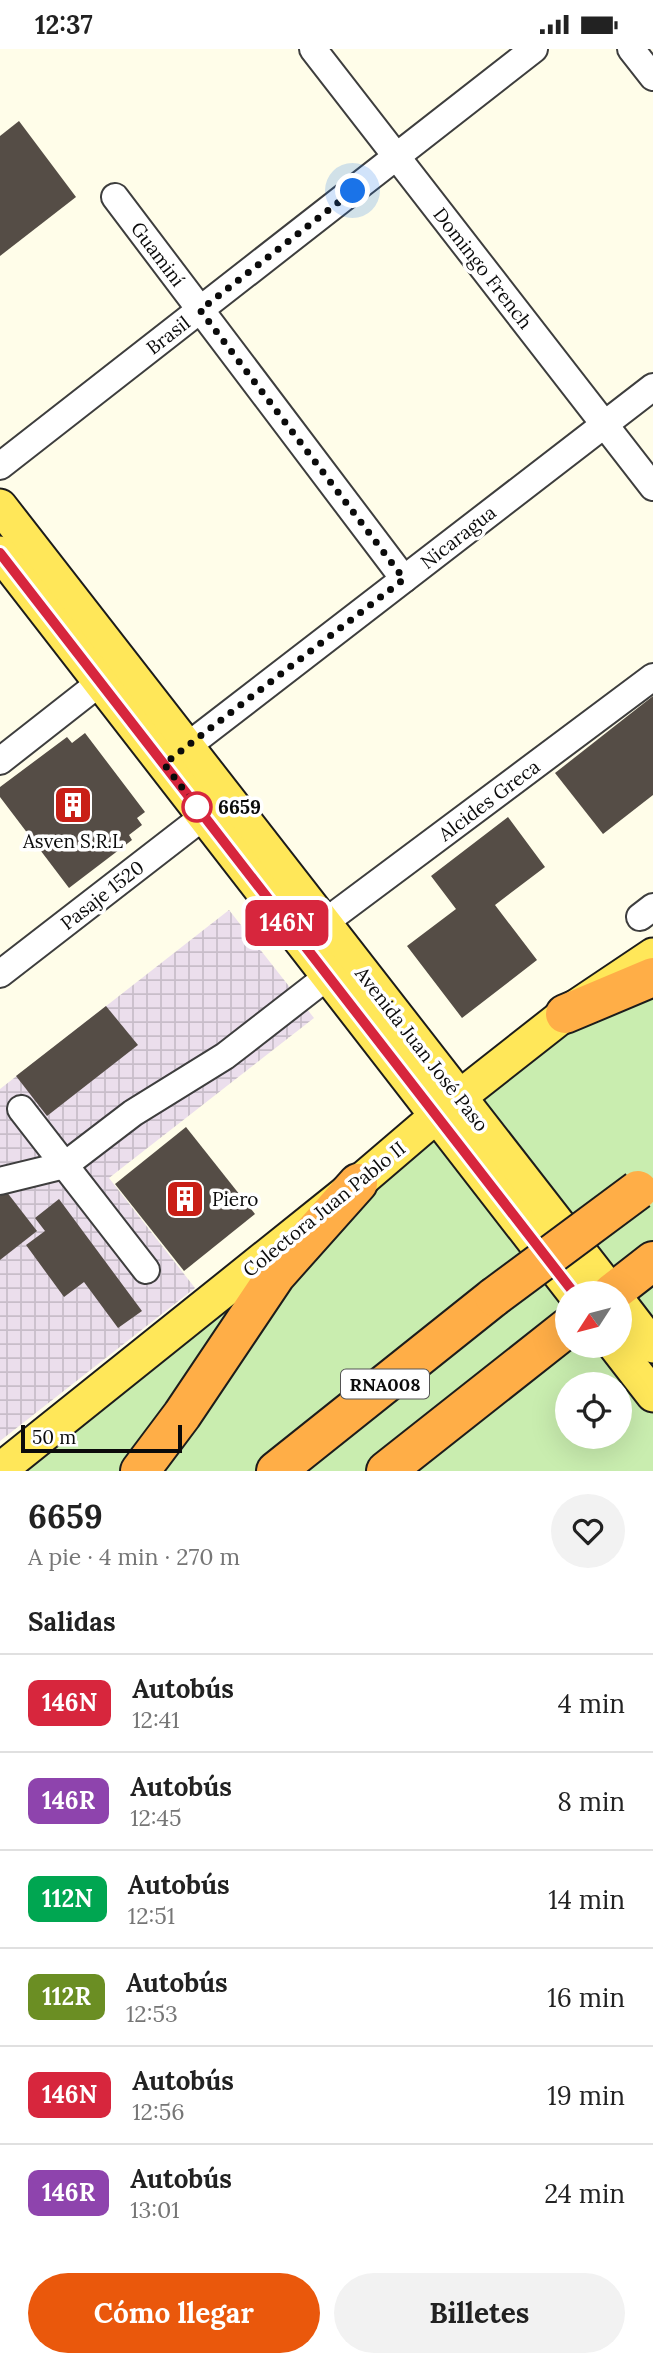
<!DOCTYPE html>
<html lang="es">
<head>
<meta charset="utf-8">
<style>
  body { margin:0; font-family:Lora,serif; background:#f2f2f2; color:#222; height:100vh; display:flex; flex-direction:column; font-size:26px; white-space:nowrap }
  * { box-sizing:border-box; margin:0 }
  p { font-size:23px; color:#767676 }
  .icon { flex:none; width:38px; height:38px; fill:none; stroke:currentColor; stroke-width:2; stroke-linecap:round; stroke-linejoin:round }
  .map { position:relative; height:1422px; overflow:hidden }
  .panel { display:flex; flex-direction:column; background:#fff; flex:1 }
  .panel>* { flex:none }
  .badge { padding:0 14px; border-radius:10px; font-size:24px; line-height:46px }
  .needle { width:46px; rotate:234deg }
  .controls { position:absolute; left:555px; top:1232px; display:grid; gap:14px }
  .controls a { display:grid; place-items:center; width:77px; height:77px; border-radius:50%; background:#fff; box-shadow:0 7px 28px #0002; font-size:35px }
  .scale { position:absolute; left:21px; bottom:18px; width:161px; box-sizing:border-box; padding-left:7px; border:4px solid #0b0b0b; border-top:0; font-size:19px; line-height:24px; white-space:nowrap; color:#0b0b0b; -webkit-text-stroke:5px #fff; paint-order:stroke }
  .you { position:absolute; width:35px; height:35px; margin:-18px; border:5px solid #fff; border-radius:50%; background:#1a73e8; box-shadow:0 0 0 10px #1a73e833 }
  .map>.badge { position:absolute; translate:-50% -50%; box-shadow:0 0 0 4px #fff }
  h2 { padding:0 28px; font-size:26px; line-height:63px }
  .round { display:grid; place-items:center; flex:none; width:74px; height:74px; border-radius:37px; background:#f2f2f2 }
  .headline { display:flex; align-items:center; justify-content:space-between; height:119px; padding:0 28px }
  h1 { font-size:33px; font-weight:700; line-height:52px }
  .button { display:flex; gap:14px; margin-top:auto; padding:14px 28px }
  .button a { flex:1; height:80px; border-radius:42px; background:#ea580c; color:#fff; font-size:28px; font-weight:700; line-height:80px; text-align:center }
  .button a+a { background:#f2f2f2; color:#222 }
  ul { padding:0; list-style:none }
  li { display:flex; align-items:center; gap:21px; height:98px; padding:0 28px; border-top:2px solid #e0e0e0 }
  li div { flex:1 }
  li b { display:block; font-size:26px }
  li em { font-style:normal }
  li .badge { min-width:77px; font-weight:700; text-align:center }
  .status { display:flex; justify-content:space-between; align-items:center; height:49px; padding:0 35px; background:#fff; direction:ltr }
  .status svg { height:19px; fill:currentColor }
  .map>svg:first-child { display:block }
</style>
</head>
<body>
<div class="status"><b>12:37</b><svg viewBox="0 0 49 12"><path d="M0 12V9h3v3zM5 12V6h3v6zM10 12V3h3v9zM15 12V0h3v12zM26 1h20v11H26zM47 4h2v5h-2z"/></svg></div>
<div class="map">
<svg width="653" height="1422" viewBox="0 0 653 1422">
  <defs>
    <pattern id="industrial-grid" width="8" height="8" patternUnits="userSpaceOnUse" patternTransform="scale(1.75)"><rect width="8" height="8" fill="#ebdeec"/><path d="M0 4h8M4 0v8" fill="none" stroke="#c8bdc9"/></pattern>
  </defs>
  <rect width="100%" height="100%" fill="#fffde9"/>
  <polygon fill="url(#industrial-grid)" points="229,861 314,969 109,1129 195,1239 0,1392 0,1040"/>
  <path fill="#c9edaf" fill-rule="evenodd" d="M653 906V1422H0ZM567 1244H620V1297H567ZM567 1335H620V1388H567Z"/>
  <g fill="#554d46">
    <polygon points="19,72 76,148 0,207 0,87"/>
    <polygon points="653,647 653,746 603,785 555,724"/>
    <polygon points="85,684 145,763 137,769 142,776 129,786 132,791 69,839 0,748 0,738 67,688 72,694"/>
    <polygon points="508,768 545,818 495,856 537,911 462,969 407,897 456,860 431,827"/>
    <polygon points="106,957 138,996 47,1067 16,1027"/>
    <polygon points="186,1078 255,1165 184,1222 115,1135"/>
    <polygon points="6,1142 37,1182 0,1211 0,1147"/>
    <polygon points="59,1150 142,1262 118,1279 84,1233 64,1248 26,1196 45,1182 35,1169"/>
  </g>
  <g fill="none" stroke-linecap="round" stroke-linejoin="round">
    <defs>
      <g id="minor">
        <polyline points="313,0 653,438"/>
        <polyline points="631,0 653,28"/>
        <polyline points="115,148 404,530"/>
        <polyline points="0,417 534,0"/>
        <polyline points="172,709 653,338"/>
        <polyline points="0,712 116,621"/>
        <polyline points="640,868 653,858"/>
        <polyline points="324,874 653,628"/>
        <polyline points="0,925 204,767"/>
        <polyline points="21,1060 146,1221"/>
        <polyline points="0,1132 65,1116 133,1064 225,1007 328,927"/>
      </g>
      <g id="major">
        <polyline points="0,457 612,1244"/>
        <polyline points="0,504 574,1244"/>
        <polyline points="620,1254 653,1297"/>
        <polyline points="615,1297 653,1346"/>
        <polyline points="0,1421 358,1134 448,1057 565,965 653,906"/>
      </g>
      <g id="highway">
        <polyline points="565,965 653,928"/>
        <polyline points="612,1244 653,1212"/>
        <polyline points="140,1422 182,1366 276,1226 358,1134"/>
        <polyline points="276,1422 494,1248"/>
        <polyline points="386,1422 567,1279"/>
      </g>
    </defs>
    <use href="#minor" stroke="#3e3e3e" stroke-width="30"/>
    <use href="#major" stroke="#1c1c1c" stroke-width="37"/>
    <use href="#highway" stroke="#1c1c1c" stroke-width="42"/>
    <use href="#minor" stroke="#fff" stroke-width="26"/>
    <use href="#major" stroke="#ffe759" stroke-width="33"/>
    <use href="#highway" stroke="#ffae47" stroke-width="38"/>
    <defs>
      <polyline id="highway-bridge" points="494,1248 638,1141"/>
    </defs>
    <use href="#highway-bridge" stroke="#1c1c1c" stroke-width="42" stroke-linecap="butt"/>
    <use href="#highway-bridge" stroke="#ffae47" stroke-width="38"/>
  </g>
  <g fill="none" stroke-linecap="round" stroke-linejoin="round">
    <defs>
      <polyline id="line" points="0,504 574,1244"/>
    </defs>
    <use href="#line" stroke="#fff" stroke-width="16"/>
    <use href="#line" stroke="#d7263d" stroke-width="10"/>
    <polyline stroke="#0b0b0b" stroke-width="7" stroke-dasharray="0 12.6" points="197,758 164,715 404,530 200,261 353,142"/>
  </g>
  <defs>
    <symbol id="building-square" viewBox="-11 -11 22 22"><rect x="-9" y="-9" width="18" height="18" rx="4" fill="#c91f16" stroke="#fff"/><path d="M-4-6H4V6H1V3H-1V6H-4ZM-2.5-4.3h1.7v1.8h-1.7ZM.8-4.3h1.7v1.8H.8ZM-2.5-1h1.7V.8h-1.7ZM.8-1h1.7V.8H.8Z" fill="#fff"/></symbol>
  </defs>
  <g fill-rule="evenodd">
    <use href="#building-square" x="51" y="734" width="44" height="44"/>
    <use href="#building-square" x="163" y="1128" width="44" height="44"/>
  </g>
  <circle fill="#fff" stroke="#d7263d" stroke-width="3.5" cx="197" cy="758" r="14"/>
  <g text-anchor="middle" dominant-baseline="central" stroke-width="7" stroke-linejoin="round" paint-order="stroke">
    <rect fill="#fff" stroke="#545454" stroke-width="2" x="341" y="1320.5" width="88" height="29" rx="5"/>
    <g font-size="18" font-weight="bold" fill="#0b0b0b">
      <text x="385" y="1335">RNA008</text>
    </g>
    <g font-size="19" fill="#0b0b0b" stroke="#fff">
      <text transform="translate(158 205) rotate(53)">Guaminí</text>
      <text transform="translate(483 219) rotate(52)">Domingo French</text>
      <text transform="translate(168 286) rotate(-38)">Brasil</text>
      <text transform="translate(458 488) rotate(-38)">Nicaragua</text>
      <text transform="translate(489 751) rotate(-37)">Alcides Greca</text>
      <text transform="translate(102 846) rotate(-38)">Pasaje 1520</text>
      <text transform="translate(422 1000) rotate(52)">Avenida Juan José Paso</text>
      <text transform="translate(324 1160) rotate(-39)">Colectora Juan Pablo II</text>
    </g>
    <g font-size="19" font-weight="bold" fill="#0b0b0b" stroke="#fff" text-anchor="start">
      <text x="218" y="758">6659</text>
    </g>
    <g font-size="19" fill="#0b0b0b" stroke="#fff">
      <text x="73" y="792">Asven S.R.L</text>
      <text x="212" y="1150" text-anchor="start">Piero</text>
    </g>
  </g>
</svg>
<div class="controls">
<a><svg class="needle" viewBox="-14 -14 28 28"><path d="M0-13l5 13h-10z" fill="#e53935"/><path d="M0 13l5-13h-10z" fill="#767676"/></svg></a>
<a><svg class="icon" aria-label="locate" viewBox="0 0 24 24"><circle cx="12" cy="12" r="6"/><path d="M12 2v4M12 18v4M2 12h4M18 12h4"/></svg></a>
</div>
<div class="scale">50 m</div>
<div class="you" style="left:353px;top:142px"></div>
<b class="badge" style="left:287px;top:874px;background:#d7263d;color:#fff">146N</b>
</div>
<section class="panel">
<div class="headline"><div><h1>6659</h1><p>A pie · 4 min · 270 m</p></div><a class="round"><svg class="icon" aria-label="heart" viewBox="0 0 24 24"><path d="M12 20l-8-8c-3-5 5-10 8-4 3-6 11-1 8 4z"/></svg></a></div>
<h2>Salidas</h2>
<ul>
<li><span class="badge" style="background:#d7263d;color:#fff">146N</span><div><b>Autobús</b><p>12:41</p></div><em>4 min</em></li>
<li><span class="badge" style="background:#8e44ad;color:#fff">146R</span><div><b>Autobús</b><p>12:45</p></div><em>8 min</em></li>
<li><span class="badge" style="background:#00a651;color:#fff">112N</span><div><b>Autobús</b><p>12:51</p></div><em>14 min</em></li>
<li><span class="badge" style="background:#6b8e23;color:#fff">112R</span><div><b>Autobús</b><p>12:53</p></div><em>16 min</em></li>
<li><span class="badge" style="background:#d7263d;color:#fff">146N</span><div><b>Autobús</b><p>12:56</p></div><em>19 min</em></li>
<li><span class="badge" style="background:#8e44ad;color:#fff">146R</span><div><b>Autobús</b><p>13:01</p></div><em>24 min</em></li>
</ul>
<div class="button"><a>Cómo llegar</a><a>Billetes</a></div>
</section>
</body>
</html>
